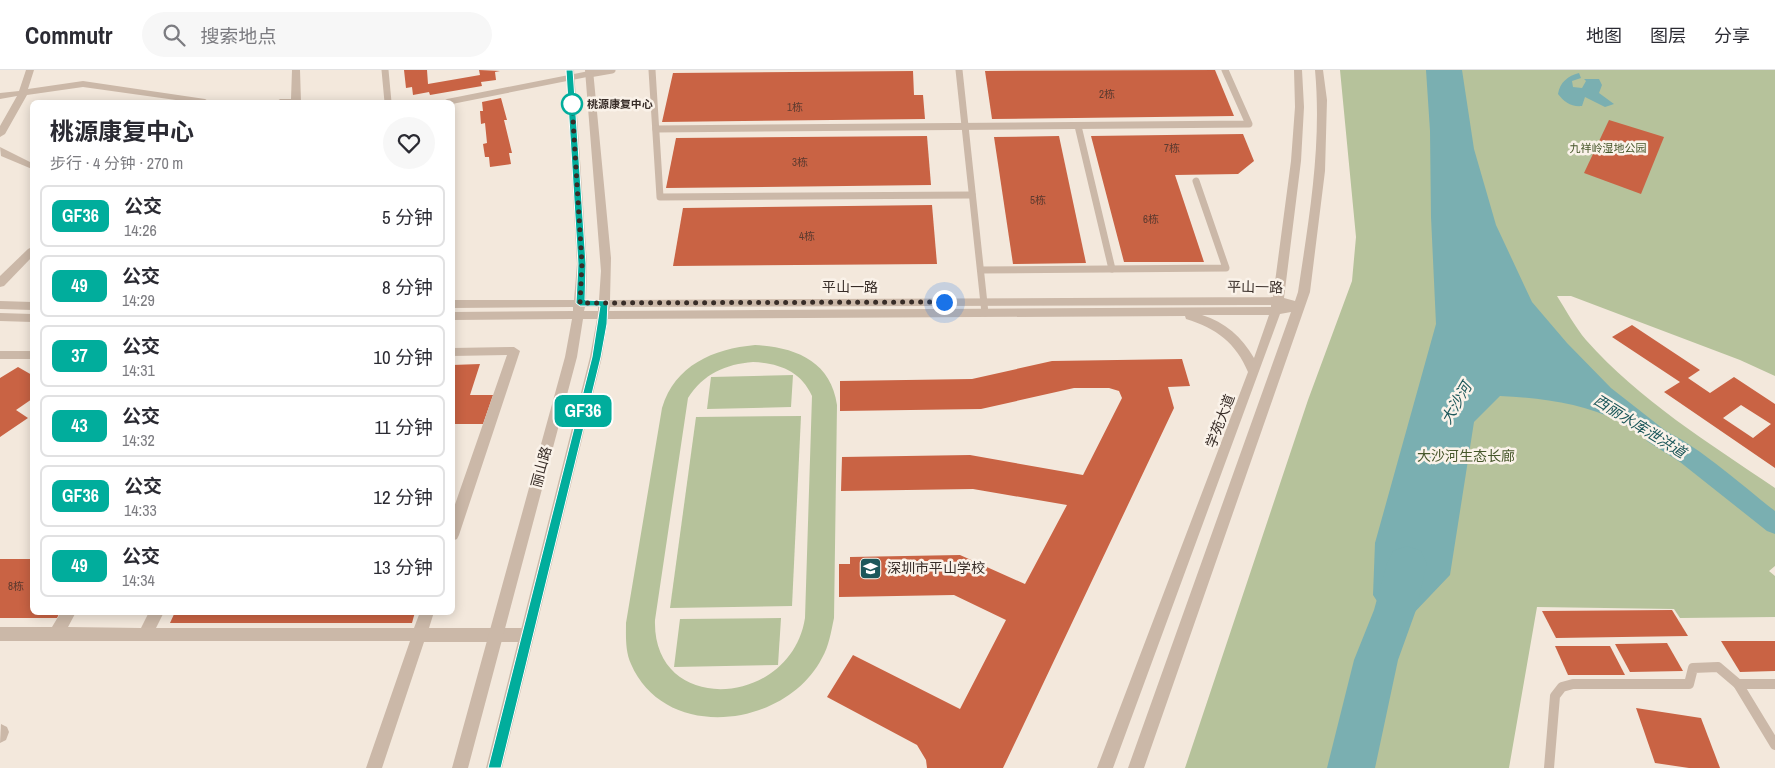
<!DOCTYPE html>
<html lang="zh">
<head>
<meta charset="utf-8">
<style>
  body { margin:0; font-family:"Archivo Narrow","Noto Sans SC",sans-serif; background:#f7f7f7; color:#2b2b33; height:100vh; display:flex; flex-direction:column; font-size:19px; white-space:nowrap }
  * { box-sizing:border-box; margin:0 }
  p { font-size:16px; color:#7c7c81 }
  .icon { flex:none; width:28px; height:28px; fill:none; stroke:currentColor; stroke-width:2; stroke-linecap:round; stroke-linejoin:round }
  .map { position:relative; flex:1; overflow:hidden }
  .side { position:absolute; left:30px; top:30px; width:425px; height:515px; display:flex; flex-direction:column; background:#fff; border-radius:8px; box-shadow:0 2px 12px #0003 }
  .side>* { flex:none }
  .badge { padding:0 10px; border-radius:8px; font-size:18px; line-height:32px }
  .you { position:absolute; width:25px; height:25px; margin:-12px; border:4px solid #fff; border-radius:50%; background:#1a73e8; box-shadow:0 0 0 8px #1a73e833 }
  .map>.badge { position:absolute; translate:-50% -50%; box-shadow:0 0 0 2px #fff }
  .round { display:grid; place-items:center; flex:none; width:52px; height:52px; border-radius:26px; background:#f7f7f7 }
  .head { display:flex; align-items:center; justify-content:space-between; height:85px; padding:0 20px }
  h1 { font-size:24px; font-weight:700; line-height:38px }
  ul { padding:0; list-style:none }
  li { display:flex; align-items:center; gap:15px; height:62px; margin:0 10px 8px; padding:0 10px; border:2px solid #e1e1e2; border-radius:8px }
  li div { flex:1 }
  li b { display:block; font-size:19px }
  li em { font-style:normal }
  li .badge { min-width:55px; font-weight:700; text-align:center }
  header { display:flex; align-items:center; gap:30px; box-sizing:border-box; height:70px; padding:0 25px; background:#fff; border-bottom:1px solid #e1e1e2 }
  header strong { font-size:24px }
  nav { display:flex; gap:28px; margin-inline-start:auto; font-size:18px }
  .search { width:350px; height:45px; background:#f7f7f7; display:flex; align-items:center; gap:12px; box-sizing:border-box; padding:0 18px; border-radius:28px; color:#7c7c81; font-size:19px }
  .map>svg:first-child { display:block }
</style>
</head>
<body>
<header>
<strong>Commutr</strong>
<div class="search"><svg class="icon" aria-label="search" viewBox="0 0 24 24"><circle cx="10" cy="10" r="6"/><path d="M15 15l6 6"/></svg>搜索地点</div>
<nav><a>地图</a><a>图层</a><a>分享</a></nav>
</header>
<div class="map">
<svg width="1775" height="698" viewBox="0 0 1775 698">
  <rect width="100%" height="100%" fill="#f3e8dc"/>
  <g fill="#b6c29b" fill-rule="evenodd">
    <path d="M1340 0H1775V306L1740 290 1571 226H1557C1566 240 1575 257 1586 270 1639 330 1709 373 1775 418V496L1769 501 1775 506V547L1680 548 1674 539 1537 537 1509 698H1185L1308 330 1352 211 1356 167Z"/>
    <path d="M755 275C795 277 831 291 837 335L834 548C831 562 829 576 822 588 786 658 665 673 631 594 625 581 626 566 626 553L662 338C675 295 713 279 755 275ZM753 292C779 293 801 301 812 326L805 548C791 638 652 647 655 550L688 328C703 304 726 294 753 292Z"/>
    <polygon points="793,305 791,337 707,339 711,307"/>
    <polygon points="801,346 792,536 670,538 696,347"/>
    <polygon points="781,548 778,595 674,597 680,549"/>
  </g>
  <g fill="#7aafb1">
    <path d="M1426 0H1462L1474 79 1496 155 1532 232 1567 273 1611 318 1685 376 1672 385C1655 374 1638 361 1620 352 1583 333 1541 328 1500 326L1474 352 1450 505 1410 547 1381 537 1373 525 1375 473 1436 254 1431 147 1430 61Z"/>
    <path d="M1579 3 1581 8 1572 11 1573 17 1582 18 1586 11 1584 9H1599L1602 15 1599 23 1614 34 1605 37 1585 27 1582 36C1571 37 1564 32 1558 24 1560 12 1568 6 1579 3Z"/>
  </g>
  <g fill="none" stroke-linecap="round" stroke-linejoin="round">
    <path fill="#7aafb1" fill-rule="evenodd" d="M1655 357C1690 368 1744 417 1775 441V464L1767 461 1680 392 1647 371 1644 365 1647 359Z"/>
    <polygon fill="#7aafb1" fill-rule="evenodd" points="1407,476 1421,481 1427,493 1416,540 1398,590 1375,698 1327,698 1354,590 1374,540 1387,493 1393,481"/>
  </g>
  <g fill="#c96344" fill-rule="evenodd">
    <polygon points="404,0 427,0 428,14 480,5 479,0 500,1 495,2 496,10 481,12 482,16 430,25 429,22 413,25 412,17 406,18"/>
    <polygon points="1215,0 1234,46 992,49 985,1"/>
    <polygon points="913,1 914,25 923,25 925,49 662,52 673,3"/>
    <polygon points="501,28 507,50 504,50 512,83 509,83 511,94 490,97 489,87 485,87 483,74 487,73 485,53 481,54 480,41 483,41 482,32"/>
    <polygon points="1609,50 1664,67 1641,124 1584,103"/>
    <polygon points="1243,64 1254,91 1238,104 1175,105 1204,192 1124,192 1091,66"/>
    <polygon points="927,66 931,115 666,118 676,68"/>
    <polygon points="1059,66 1086,193 1013,194 994,67"/>
    <polygon points="932,135 937,194 673,196 683,138"/>
    <path d="M1632 255 1700 300 1688 308 1710 323 1734 307 1775 334V398L1664 322 1680 312 1612 267ZM1741 335 1771 354 1753 368 1723 348Z"/>
    <polygon points="1182,289 1190,316 1168,317 1174,338 1003,698 927,698 926,690 917,675 827,627 853,585 960,639 1006,550 954,525 839,527 839,494 850,494 850,487 960,485 1025,514 1067,435 973,419 841,421 842,387 970,385 1083,405 1122,328 1119,321 1109,318 1074,318 981,339 840,341 840,311 972,309 1052,291"/>
    <polygon points="480,294 470,325 493,325 483,354 452,354 452,295"/>
    <polygon points="18,297 32,305 32,329 16,340 28,348 0,367 0,308"/>
    <polygon points="0,489 32,489 32,542 60,542 57,548 0,548"/>
    <polygon points="1672,540 1688,566 1556,568 1542,541"/>
    <polygon points="175,542 415,542 412,553 170,553"/>
    <polygon points="1721,571 1775,571 1775,601 1740,602"/>
    <polygon points="1667,573 1683,601 1630,602 1615,574"/>
    <polygon points="1555,576 1610,576 1625,605 1568,605"/>
    <polygon points="1636,638 1701,648 1720,698 1689,698 1655,693"/>
  </g>
  <g fill="none" stroke-linecap="round" stroke-linejoin="round">
    <g stroke="#cbb8a8" stroke-width="7">
      <polyline points="385,0 388,32"/>
      <polyline points="652,0 660,127 972,125"/>
      <polyline points="959,0 985,243"/>
      <polyline points="589,4 612,0"/>
      <polyline points="1078,56 1112,199"/>
      <polyline points="656,59 1249,54 1225,0"/>
      <polyline points="981,200 1226,198 1196,111"/>
    </g>
    <g stroke="#cbb8a8" stroke-width="10">
      <polyline points="1738,614 1775,675"/>
      <polyline points="1549,698 1555,626 1562,617 1573,614 1689,614 1693,598 1718,597 1738,614 1775,614"/>
    </g>
    <g fill="#cbb8a8" fill-rule="evenodd">
      <polygon points="26,0 34,0 28,19 83,11 205,29 210,32 190,32 83,17 27,25 5,64 0,67 0,56 17,26 0,29 0,23 19,21"/>
      <polygon points="292,0 300,0 301,32 276,32 280,29 291,29"/>
      <polygon points="589,1 593,4 592,6 452,34 442,32 447,29"/>
      <polygon points="0,77 32,93 32,99 1,86"/>
      <polygon points="32,177 32,187 4,216 0,217 0,206 28,179"/>
      <polygon points="514,277 520,281 459,465 457,469 452,471 452,443 507,285 452,286 452,278"/>
      <rect x="0" y="281" width="32" height="8"/>
      <polygon points="61,542 76,542 68,557 141,558 149,542 164,542 156,558 414,558 420,542 434,542 429,558 527,558 532,560 534,565 532,570 527,572 424,572 382,698 366,698 410,571 0,571 0,557 52,557"/>
      <polygon points="1,654 7,657 9,662 6,670 0,673"/>
    </g>
    <g fill="#cbb8a8" fill-rule="evenodd">
      <path d="M566 0H574L587 194 586 230H599L601 201 585 0H593L611 188 610 230 1273 227 1291 91 1295 37 1294 0H1302L1304 37 1301 91 1284 228 1295 231 1298 222C1309 148 1322 75 1315 0H1323L1327 30 1325 101 1310 222 1144 698H1128L1291 242 1280 244 1113 698H1097L1248 302C1236 273 1216 258 1186 249L1185 246 608 249 602 287 502 698H486L590 287 597 249H583L577 287 468 698H452L565 287 572 249 452 250V242L573 241V237L452 238V230H574L577 194ZM1245 235H1271V237L609 241 610 237ZM585 237H598V241H584ZM1202 245H1269L1254 288C1242 267 1225 252 1202 245Z"/>
      <polygon points="0,231 32,232 32,240 0,239"/>
      <polygon points="0,243 32,244 32,252 0,251"/>
    </g>
  </g>
  <polygon fill="#01ad9c" stroke="#fff" points="566,0 573,0 586,194 585,230 608,231 607,254 601,287 501,698 488,698 592,287 600,236 580,236 576,233 578,194"/>
  <g fill="none" stroke-linecap="round" stroke-linejoin="round">
    <polyline stroke="#382d28" stroke-width="5" stroke-dasharray="0 9" points="572,34 582,194 580,233 944,232"/>
  </g>
  <defs>
    <symbol id="school-square" viewBox="-11 -11 22 22"><rect x="-9" y="-9" width="18" height="18" rx="4" fill="#1c575a" stroke="#faf2e9"/><path d="M0-5L7-2L0 1L-7-2ZM-4 1L0 2.5L4 1V4Q0 6-4 4Z" fill="#fff"/></symbol>
  </defs>
  <g fill-rule="evenodd">
    <use href="#school-square" x="858" y="486" width="25" height="25"/>
  </g>
  <circle fill="#fff" stroke="#01ad9c" stroke-width="2.5" cx="572" cy="34" r="10"/>
  <g text-anchor="middle" dominant-baseline="central" stroke-width="5" stroke-linejoin="round" paint-order="stroke">
    <g font-size="11" fill="#5c3a2f">
      <text x="1107" y="24">2栋</text>
      <text x="795" y="37">1栋</text>
      <text x="1172" y="78">7栋</text>
      <text x="800" y="92">3栋</text>
      <text x="1038" y="130">5栋</text>
      <text x="1151" y="149">6栋</text>
      <text x="807" y="166">4栋</text>
      <text x="16" y="516">8栋</text>
    </g>
    <g font-size="11" font-weight="bold" fill="#382d28" stroke="#faf2e9" text-anchor="start">
      <text x="587" y="34">桃源康复中心</text>
    </g>
    <g font-size="11" fill="#47572b" stroke="#faf2e9">
      <text x="1608" y="78">九祥岭湿地公园</text>
    </g>
    <g font-size="14" fill="#382d28" stroke="#faf2e9">
      <text x="850" y="217">平山一路</text>
      <text transform="translate(1255 217) rotate(1)">平山一路</text>
      <text transform="translate(1220 351) rotate(-69)">学苑大道</text>
      <text transform="translate(541 397) rotate(-75)">丽山路</text>
    </g>
    <g font-size="14" fill="#47572b" stroke="#faf2e9">
      <text x="1466" y="386">大沙河生态长廊</text>
    </g>
    <g font-size="14" fill="#382d28" stroke="#faf2e9" text-anchor="start">
      <text x="887" y="498">深圳市平山学校</text>
    </g>
    <g font-size="15" font-style="italic" fill="#1c575a" stroke="#faf2e9">
      <text transform="translate(1456 333) rotate(-60)">大沙河</text>
      <text transform="translate(1640 356) rotate(32)">西丽水库泄洪道</text>
    </g>
  </g>
</svg>
<div class="you" style="left:944px;top:232px"></div>
<b class="badge" style="left:583px;top:341px;background:#01ad9c;color:#fff">GF36</b>
<section class="side">
<div class="head"><div><h1>桃源康复中心</h1><p>步行 · 4 分钟 · 270 m</p></div><a class="round"><svg class="icon" aria-label="heart" viewBox="0 0 24 24"><path d="M12 20l-8-8c-3-5 5-10 8-4 3-6 11-1 8 4z"/></svg></a></div>
<ul>
<li><span class="badge" style="background:#01ad9c;color:#fff">GF36</span><div><b>公交</b><p>14:26</p></div><em>5 分钟</em></li>
<li><span class="badge" style="background:#01ad9c;color:#fff">49</span><div><b>公交</b><p>14:29</p></div><em>8 分钟</em></li>
<li><span class="badge" style="background:#01ad9c;color:#fff">37</span><div><b>公交</b><p>14:31</p></div><em>10 分钟</em></li>
<li><span class="badge" style="background:#01ad9c;color:#fff">43</span><div><b>公交</b><p>14:32</p></div><em>11 分钟</em></li>
<li><span class="badge" style="background:#01ad9c;color:#fff">GF36</span><div><b>公交</b><p>14:33</p></div><em>12 分钟</em></li>
<li><span class="badge" style="background:#01ad9c;color:#fff">49</span><div><b>公交</b><p>14:34</p></div><em>13 分钟</em></li>
</ul>
</section>
</div>
</body>
</html>
